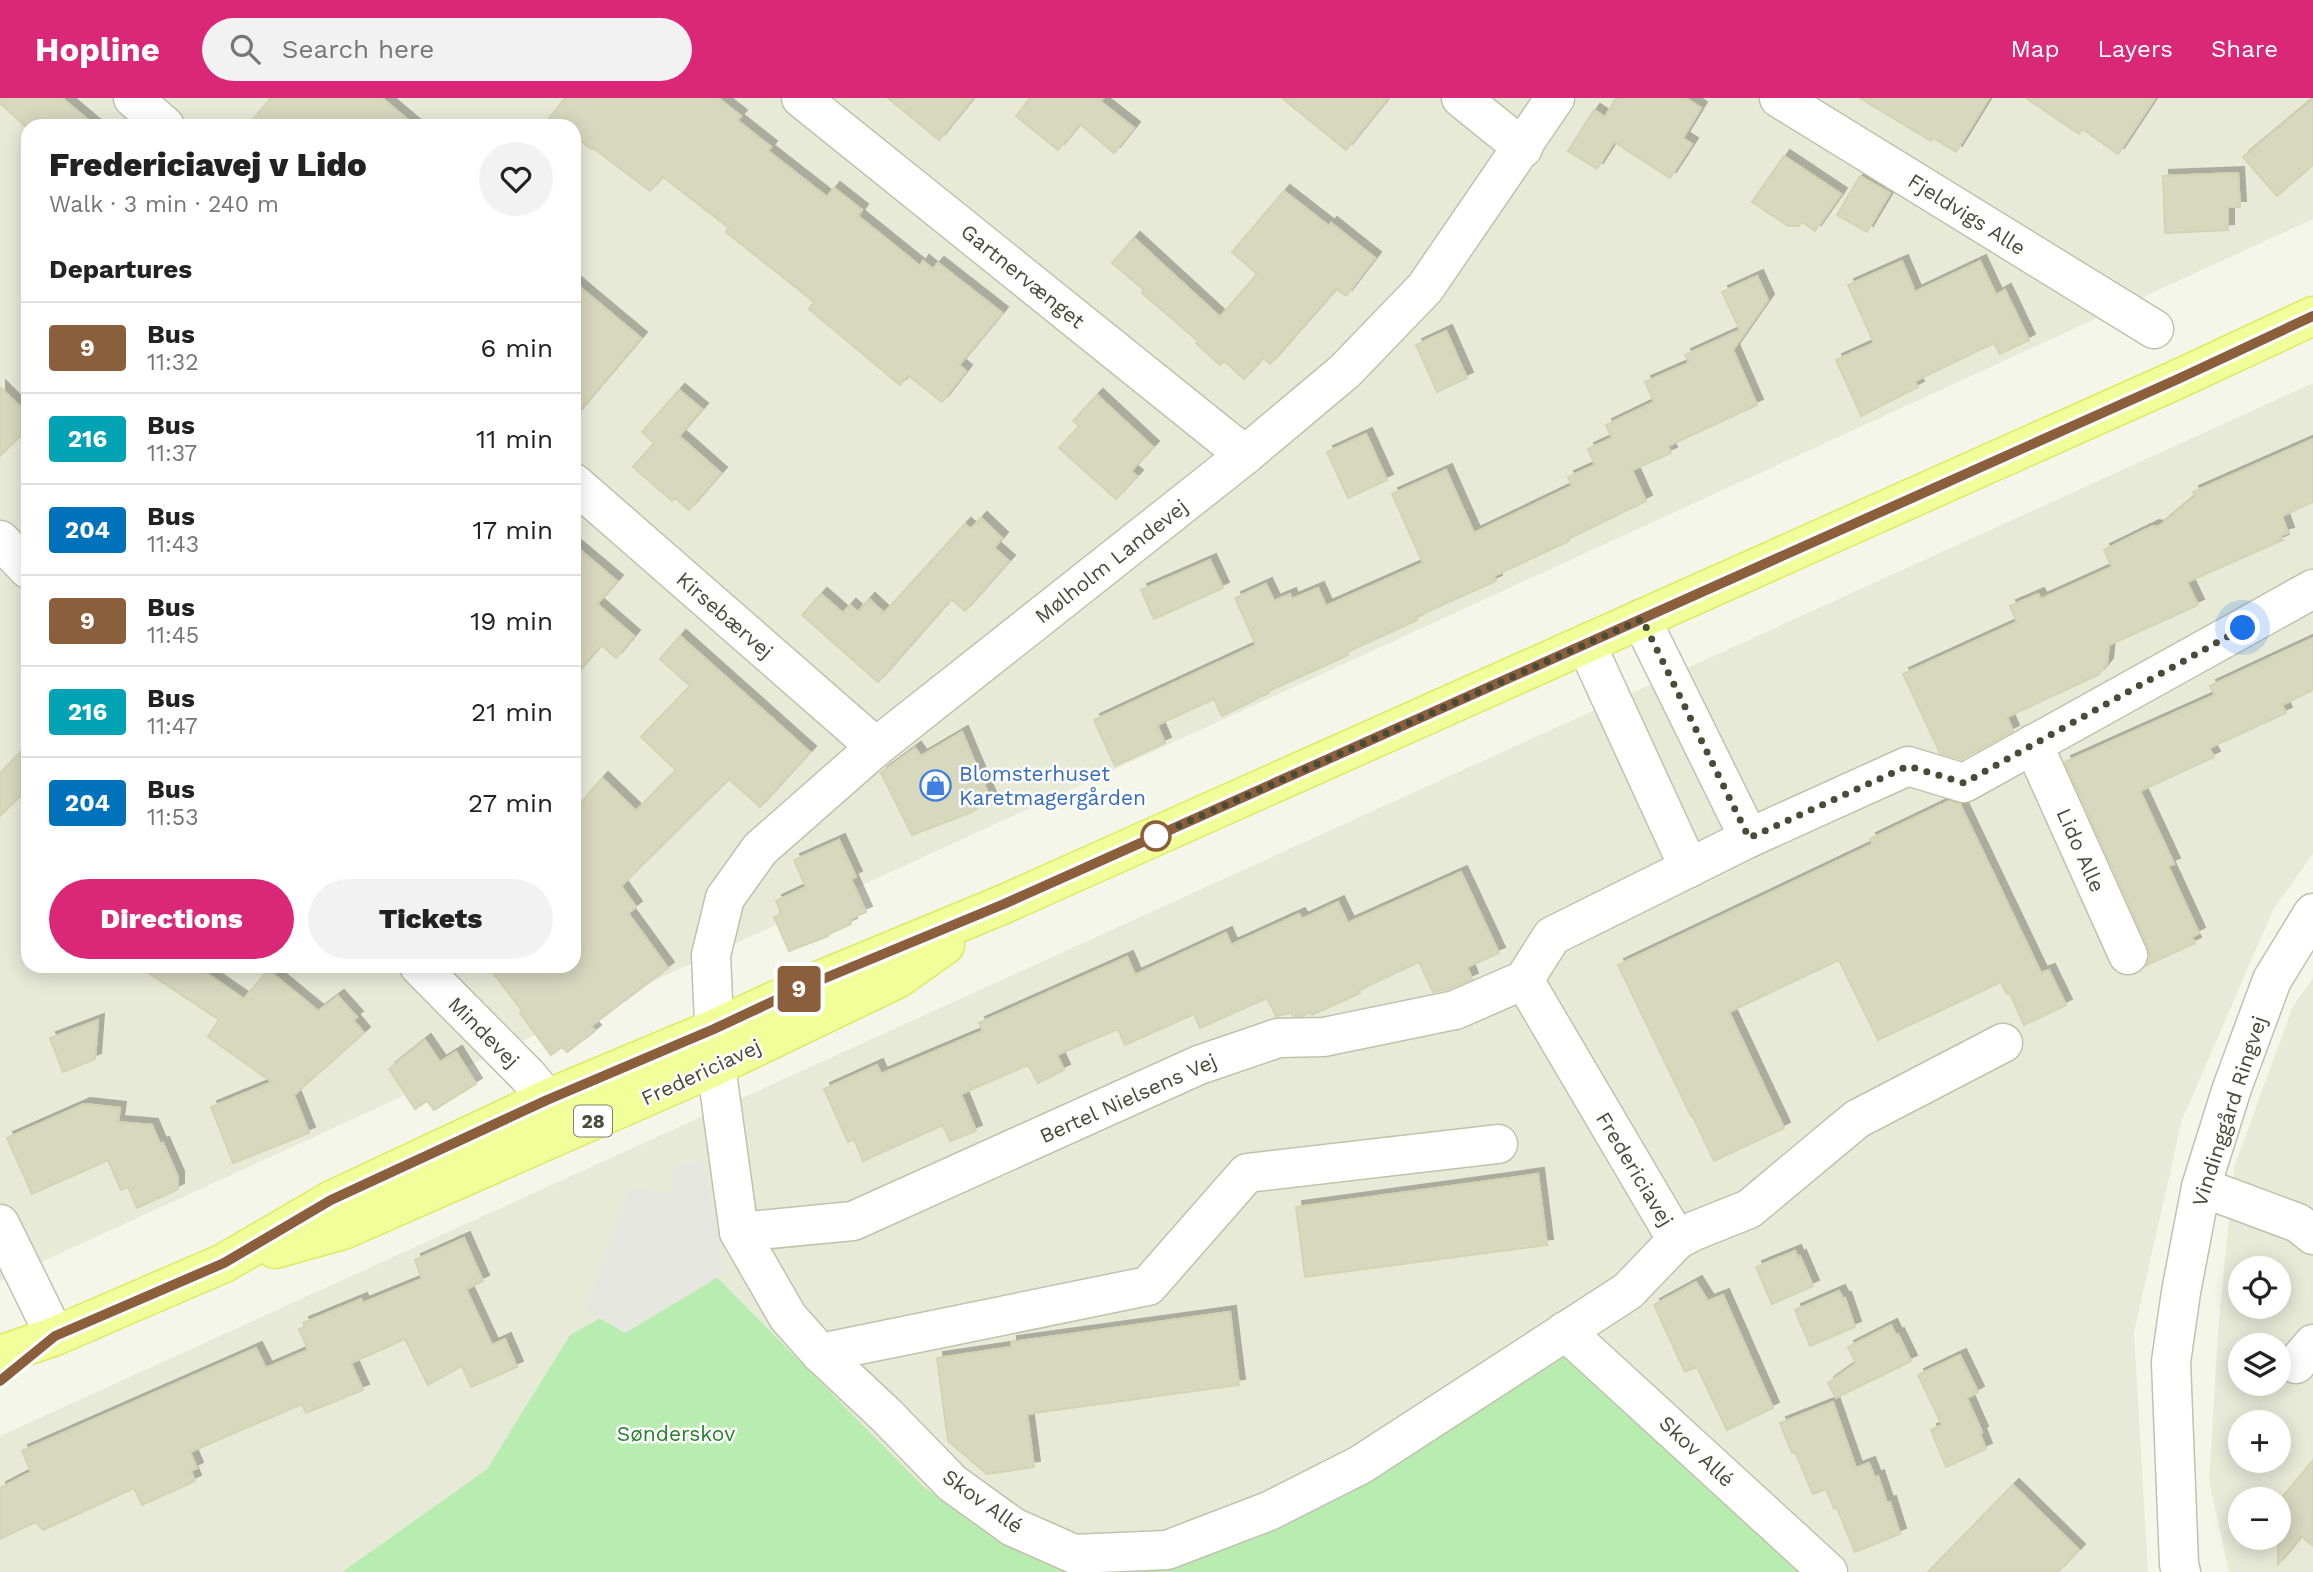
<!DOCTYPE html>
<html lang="en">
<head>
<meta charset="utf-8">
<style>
  body { margin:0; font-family:"Work Sans",sans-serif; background:#f2f2f2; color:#222; height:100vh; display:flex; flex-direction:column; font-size:26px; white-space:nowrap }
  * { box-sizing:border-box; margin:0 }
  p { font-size:23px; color:#767676 }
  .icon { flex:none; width:38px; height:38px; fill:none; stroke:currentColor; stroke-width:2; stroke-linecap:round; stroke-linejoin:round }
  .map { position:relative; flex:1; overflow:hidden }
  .panel { position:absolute; left:21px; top:21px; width:560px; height:854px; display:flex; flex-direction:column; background:#fff; border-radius:21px; box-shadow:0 4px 18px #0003 }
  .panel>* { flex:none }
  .badge { padding:0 14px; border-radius:5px; font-size:24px; line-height:46px }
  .fabs { position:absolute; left:2228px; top:1158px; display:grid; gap:14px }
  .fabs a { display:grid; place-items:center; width:63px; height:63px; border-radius:50%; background:#fff; box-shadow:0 4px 18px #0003; font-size:35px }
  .you { position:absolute; width:35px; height:35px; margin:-18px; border:5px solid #fff; border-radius:50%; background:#1a73e8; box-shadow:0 0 0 10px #1a73e833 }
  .map>.badge { position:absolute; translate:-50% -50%; box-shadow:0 0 0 4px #fff }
  h2 { padding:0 28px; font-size:26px; line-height:63px }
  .round { display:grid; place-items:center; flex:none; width:74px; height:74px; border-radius:37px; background:#f2f2f2 }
  .head { display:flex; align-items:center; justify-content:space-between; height:119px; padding:0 28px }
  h1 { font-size:33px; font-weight:800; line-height:52px }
  .primary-button { display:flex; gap:14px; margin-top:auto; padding:14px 28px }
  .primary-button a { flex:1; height:80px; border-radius:42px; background:#db2777; color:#fff; font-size:28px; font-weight:800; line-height:80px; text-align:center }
  .primary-button a+a { background:#f2f2f2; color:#222 }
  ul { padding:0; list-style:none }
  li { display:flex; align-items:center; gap:21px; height:91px; padding:0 28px; border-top:2px solid #e0e0e0 }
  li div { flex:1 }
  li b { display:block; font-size:26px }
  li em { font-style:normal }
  li .badge { min-width:77px; font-weight:700; text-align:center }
  header { display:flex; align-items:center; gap:42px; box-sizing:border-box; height:98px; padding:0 35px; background:#db2777; color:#fff }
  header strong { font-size:33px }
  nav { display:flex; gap:38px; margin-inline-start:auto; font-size:24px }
  .search { width:490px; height:63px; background:#f2f2f2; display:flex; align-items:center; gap:18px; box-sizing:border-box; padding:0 24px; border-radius:38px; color:#767676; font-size:26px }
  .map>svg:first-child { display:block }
</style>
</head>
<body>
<header>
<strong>Hopline</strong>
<div class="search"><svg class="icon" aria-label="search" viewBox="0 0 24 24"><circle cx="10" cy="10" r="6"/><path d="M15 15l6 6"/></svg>Search here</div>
<nav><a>Map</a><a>Layers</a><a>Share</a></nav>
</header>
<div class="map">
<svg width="2313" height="1474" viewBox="0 0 2313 1474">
  <defs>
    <filter id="shadow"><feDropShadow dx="6" dy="-6" stdDeviation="0" flood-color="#0004"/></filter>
  </defs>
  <rect width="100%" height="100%" fill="#f4f6ea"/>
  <g fill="#e8ead8" fill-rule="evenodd">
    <path d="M0 0H2313V121L0 1183ZM28 28H574V868H28Z"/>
    <polygon points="2313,285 2313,756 2273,812 2182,1022 2134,1234 2148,1474 1803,1474 1192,1456 989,1434 924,1389 701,1163 570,1237 487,1371 342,1474 0,1474 0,1338"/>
    <path d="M2313 880V1474H2229L2209 1383 2219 1222 2234 1069 2293 908ZM2240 1171H2278V1209H2240ZM2240 1248H2278V1286H2240ZM2240 1325H2278V1363H2240ZM2240 1402H2278V1440H2240Z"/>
  </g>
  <polygon fill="#b9ecb1" points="701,1163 924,1389 989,1434 1192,1456 1557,1253 1803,1474 342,1474 487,1371 570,1237"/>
  <polygon fill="#e7e7e2" points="703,1062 725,1175 625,1235 585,1212 629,1090 673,1094 671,1071"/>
  <g fill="#d8d8bf" stroke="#d3d4b1" stroke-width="2" filter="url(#shadow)">
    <polygon points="0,0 62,0 95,28 25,28 0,5"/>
    <polygon points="271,0 382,0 415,28 247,28"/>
    <polygon points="565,0 718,0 741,18 737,22 771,49 768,53 827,99 834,90 862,112 858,118 920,168 923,163 933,171 938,165 1002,215 959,267 966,273 942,304 908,277 900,287 809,211 814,204 726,134 729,130 663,79 650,93 593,50 592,51 574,38 574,28 560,28 549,20"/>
    <polygon points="888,0 973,0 939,42"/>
    <polygon points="1030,0 1103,0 1100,3 1134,30 1114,55 1080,26 1058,52 1016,18"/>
    <polygon points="1282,0 1388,0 1346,52"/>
    <polygon points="1616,0 1686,0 1701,10 1683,40 1692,46 1670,80 1614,44 1597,71 1568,53 1594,12 1605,19"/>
    <polygon points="1860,0 1989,0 1956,54 1933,40 1931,43"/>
    <polygon points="2026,0 2155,0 2118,56 2082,31 2079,36"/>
    <polygon points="2313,1 2313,67 2277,98 2243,59"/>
    <polygon points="1784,58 1841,96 1815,133 1802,124 1799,128 1788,128 1752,104"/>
    <polygon points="2238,75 2240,109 2228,109 2228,132 2165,135 2163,78"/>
    <polygon points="1860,78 1890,95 1867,134 1837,117"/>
    <polygon points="1284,93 1329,128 1331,125 1375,160 1346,198 1336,191 1270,266 1263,260 1244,281 1224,263 1220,267 1196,245 1198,243 1142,195 1144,192 1112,165 1134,140 1220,219 1257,176 1232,154"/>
    <polygon points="1902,163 1915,194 1980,163 1996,197 2005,192 2029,242 2000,256 1994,245 1915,283 1918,289 1861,318 1836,262 1874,245 1848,187"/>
    <polygon points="1757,178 1768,202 1733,252 1757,307 1668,348 1671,355 1632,372 1646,403 1568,441 1569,443 1494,478 1496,483 1415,519 1417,522 1347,554 1348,557 1269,593 1269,595 1222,618 1214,601 1157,627 1165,645 1115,668 1094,622 1256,547 1235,500 1266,486 1274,503 1290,496 1292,501 1318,490 1326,508 1423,465 1392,396 1446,372 1474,435 1572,388 1568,379 1595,367 1588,351 1612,340 1606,327 1654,304 1645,284 1689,265 1685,257 1740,232 1722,194"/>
    <polygon points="574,184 641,240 574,319"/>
    <polygon points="1446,233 1467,280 1437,294 1416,247"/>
    <polygon points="0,289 28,317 28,330 0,358"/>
    <polygon points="679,292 702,311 679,338 721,375 689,412 675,400 672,403 633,369 654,345 642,334"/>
    <polygon points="1097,297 1153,349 1131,373 1137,378 1116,401 1059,350 1079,328 1073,323"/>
    <polygon points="1366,336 1387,382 1348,400 1327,354"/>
    <polygon points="2313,341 2313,404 2282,418 2288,435 2281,437 2283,442 2187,484 2198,507 2109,547 2107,566 2098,577 2007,619 2013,633 1961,661 1940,655 1903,576 2017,524 2010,508 2038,496 2041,501 2112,469 2104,452 2153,428 2158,429 2195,398 2193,394"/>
    <polygon points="981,420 1002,440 994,450 1009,463 965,513 951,501 878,584 802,517 821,496 843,515 850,507 858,514 869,501 884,515 965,426 971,431"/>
    <polygon points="574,447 617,483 597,506 634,538 616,560 601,547 574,578"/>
    <polygon points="1210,462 1223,490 1154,521 1141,492"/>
    <polygon points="680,538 810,654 760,709 729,681 621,788 636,809 628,815 668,870 591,928 595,933 567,954 562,949 551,957 520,915 522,913 488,868 574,868 574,713 602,680 636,713 676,672 641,639 690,588 660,561"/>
    <polygon points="2313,540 2313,592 2282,607 2286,615 2209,650 2214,659 2140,693 2174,766 2168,768 2199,835 2192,839 2195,845 2147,867 2150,859 2148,848 2065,664 2215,597 2210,588"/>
    <polygon points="962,634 990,700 972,714 912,737 881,675 915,650 921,658"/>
    <polygon points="28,647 28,690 0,718 0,675"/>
    <polygon points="1949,703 1960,706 2041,875 2049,872 2066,907 2024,927 2010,895 2007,896 2001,884 1878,942 1839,862 1729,914 1784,1030 1714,1063 1692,1017 1691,1018 1618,867 1873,746 1870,741"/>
    <polygon points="839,742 856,779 851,781 866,814 850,821 851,826 827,837 828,838 789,853 774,819 782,816 776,803 806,789 794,762"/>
    <polygon points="1461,774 1499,855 1467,869 1472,881 1448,891 1433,894 1419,864 1359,892 1360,895 1312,917 1311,914 1302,918 1293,918 1291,915 1276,918 1267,900 1200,930 1194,916 1125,947 1118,931 1057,957 1064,972 1038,985 1028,967 961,996 976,1033 950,1043 943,1027 863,1063 854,1041 848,1044 824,991 877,967 881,976 983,933 979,925 1127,859 1135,877 1226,835 1231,847 1299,816 1302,821 1338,804 1348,825"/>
    <polygon points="138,868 196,868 244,901 268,872 318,913 338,898 357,919 353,922 364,935 294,997 309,1035 233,1065 211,1009 272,984 208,939 219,922"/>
    <polygon points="98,922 95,961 63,974 50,940"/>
    <polygon points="425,942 440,964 456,954 476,986 434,1012 427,1003 415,1011 389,971"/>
    <polygon points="84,1006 120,1010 118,1024 152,1027 160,1046 163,1045 178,1079 178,1091 137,1110 128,1089 121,1092 108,1062 32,1096 7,1040"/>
    <polygon points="1538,1076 1547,1147 1305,1179 1296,1109"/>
    <polygon points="464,1140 483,1183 466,1191 492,1247 505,1241 517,1269 471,1289 462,1268 428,1287 405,1241 351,1265 363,1292 306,1315 302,1306 190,1354 197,1370 191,1373 195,1383 142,1407 134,1390 43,1432 36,1424 0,1441 0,1390 31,1374 22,1353 256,1250 266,1270 308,1252 299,1231 305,1229 303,1225 361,1201 363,1205 422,1181 415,1162"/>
    <polygon points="1795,1153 1798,1160 1800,1158 1813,1188 1772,1206 1756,1169"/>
    <polygon points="1696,1184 1708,1203 1723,1197 1773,1310 1727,1332 1697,1269 1685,1274 1654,1207"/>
    <polygon points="1839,1193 1843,1201 1845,1200 1855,1229 1810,1248 1795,1212"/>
    <polygon points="1230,1214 1239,1287 1027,1316 1034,1369 987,1376 948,1343 937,1260 1011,1249 1011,1244"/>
    <polygon points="1891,1227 1896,1237 1898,1236 1911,1263 1836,1300 1828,1285 1856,1265 1848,1249"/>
    <polygon points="1960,1257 1978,1294 1967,1300 1982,1334 1980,1336 1986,1351 1946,1369 1931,1332 1942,1327 1918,1277"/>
    <polygon points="1833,1304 1856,1370 1869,1365 1875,1380 1878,1378 1887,1405 1890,1404 1900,1436 1855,1454 1837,1410 1834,1411 1826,1391 1813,1396 1795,1354 1792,1355 1780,1325"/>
    <polygon points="2313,1362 2313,1448 2301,1438 2278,1466 2278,1404"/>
    <polygon points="2013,1387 2079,1452 2058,1474 1928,1474"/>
  </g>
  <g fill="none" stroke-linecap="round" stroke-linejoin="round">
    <defs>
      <g id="minor">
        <polyline points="133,0 165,28"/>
        <polyline points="801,0 1245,357"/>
        <polyline points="1461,0 1523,50"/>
        <polyline points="1555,0 1425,190 1345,273 1245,357 876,649 760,751 725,800 711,857 716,968 739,1134 788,1219 820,1255 887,1318 952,1385 1013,1429 1074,1456 1167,1452 1269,1413 1360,1367 1628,1193 1677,1142"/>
        <polyline points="1779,0 2154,231"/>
        <polyline points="574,385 876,649"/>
        <polyline points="0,442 28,471"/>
        <polyline points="1641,521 1749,740"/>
        <polyline points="1586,546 1689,770"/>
        <polyline points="2033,646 2128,857"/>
        <polyline points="419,868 527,977 547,1001"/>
        <polyline points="1524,882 1552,838 1749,740 1908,668 1964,685 2313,491"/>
        <polyline points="1524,882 1677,1142 1694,1133 1749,1111 1857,1021 2003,945"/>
        <polyline points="2201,1089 2298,1125 2313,1137"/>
        <polyline points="0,1126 55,1238"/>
        <polyline points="739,1134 853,1123 1199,967 1278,940 1324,939 1455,912 1524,882"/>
        <polyline points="1565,1233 1828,1474"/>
        <polyline points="820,1255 1148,1188 1247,1075 1498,1046"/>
        <polyline points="2296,1266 2313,1246"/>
        <polyline points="2181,1474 2179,1466 2171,1264 2181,1194 2201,1089 2232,990 2272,882 2313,815"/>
      </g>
      <g id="major">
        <polyline points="275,1151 343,1132 716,968 897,881 945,847"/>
        <polyline points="0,1257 55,1238 224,1165 332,1102 547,1001 714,931 806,888 1004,806 2178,281 2313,218"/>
      </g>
    </defs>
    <use href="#minor" stroke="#c0c2ac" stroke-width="41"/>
    <use href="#major" stroke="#dbeb63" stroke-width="41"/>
    <use href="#minor" stroke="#fff" stroke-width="38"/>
    <use href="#major" stroke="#f1ff9a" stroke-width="38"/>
  </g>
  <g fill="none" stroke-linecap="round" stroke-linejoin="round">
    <defs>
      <polyline id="line" points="0,1283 55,1238 224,1165 331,1102 547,1002 714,931 806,888 1004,806 2178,281 2313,218"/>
    </defs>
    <use href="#line" stroke="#fff" stroke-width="16"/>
    <use href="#line" stroke="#8b5e3c" stroke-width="10"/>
    <polyline stroke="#4a4b37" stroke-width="7" stroke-dasharray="0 12.6" points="1156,738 1642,521 1749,740 1908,668 1964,685 2243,530"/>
  </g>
  <defs>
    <symbol id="shop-ring" viewBox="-11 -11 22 22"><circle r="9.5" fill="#fff" stroke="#3f7fe0" stroke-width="1.5"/><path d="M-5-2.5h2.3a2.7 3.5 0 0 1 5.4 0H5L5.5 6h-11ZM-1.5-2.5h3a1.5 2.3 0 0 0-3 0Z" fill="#3f7fe0"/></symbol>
  </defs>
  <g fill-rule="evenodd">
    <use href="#shop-ring" x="918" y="670" width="35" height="35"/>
  </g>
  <circle fill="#fff" stroke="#8b5e3c" stroke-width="3.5" cx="1156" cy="738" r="14"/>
  <g text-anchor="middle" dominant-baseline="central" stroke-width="5" stroke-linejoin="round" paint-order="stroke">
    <rect fill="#fff" stroke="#808173" stroke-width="2" x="574" y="1007.5" width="38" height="31" rx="5"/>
    <g font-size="19" font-weight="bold" fill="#4a4b37">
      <text x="593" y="1023">28</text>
    </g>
    <g font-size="21" fill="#4a4b37" stroke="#fff">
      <text transform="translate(1967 116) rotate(32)">Fjeldvigs Alle</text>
      <text transform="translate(1023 178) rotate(39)">Gartnervænget</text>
      <text transform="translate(1111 463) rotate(-38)">Mølholm Landevej</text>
      <text transform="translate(725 517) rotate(41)">Kirsebærvej</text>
      <text transform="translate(2081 752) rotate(66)">Lido Alle</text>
      <text transform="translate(484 934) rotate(45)">Mindevej</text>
      <text transform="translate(701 974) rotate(-25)">Fredericiavej</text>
      <text transform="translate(1128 1000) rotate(-24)">Bertel Nielsens Vej</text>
      <text transform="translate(2229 1013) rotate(-72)">Vindinggård Ringvej</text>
      <text transform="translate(1635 1071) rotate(59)">Fredericiavej</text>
      <text transform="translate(1697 1353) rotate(43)">Skov Allé</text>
      <text transform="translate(983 1403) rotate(36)">Skov Allé</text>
    </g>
    <g font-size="21" fill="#366cbe" stroke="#fff" text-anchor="start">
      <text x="959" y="675">Blomsterhuset<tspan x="959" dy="24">Karetmagergården</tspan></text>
    </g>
    <g font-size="21" fill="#26812a" stroke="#fff">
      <text x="676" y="1335">Sønderskov</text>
    </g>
  </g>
</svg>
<div class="fabs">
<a><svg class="icon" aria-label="locate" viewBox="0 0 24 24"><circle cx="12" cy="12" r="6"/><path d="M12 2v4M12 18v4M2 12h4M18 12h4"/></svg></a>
<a><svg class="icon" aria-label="layers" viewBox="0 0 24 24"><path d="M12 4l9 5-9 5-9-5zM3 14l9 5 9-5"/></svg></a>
<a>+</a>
<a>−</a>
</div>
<div class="you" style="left:2243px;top:530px"></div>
<b class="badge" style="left:799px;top:891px;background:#8b5e3c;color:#fff">9</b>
<section class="panel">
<div class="head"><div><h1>Fredericiavej v Lido</h1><p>Walk · 3 min · 240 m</p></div><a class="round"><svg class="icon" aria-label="heart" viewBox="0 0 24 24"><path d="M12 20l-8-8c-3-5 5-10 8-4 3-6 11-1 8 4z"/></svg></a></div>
<h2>Departures</h2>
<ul>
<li><span class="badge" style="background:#8b5e3c;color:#fff">9</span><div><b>Bus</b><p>11:32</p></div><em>6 min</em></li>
<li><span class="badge" style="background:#00a3b4;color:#fff">216</span><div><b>Bus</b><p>11:37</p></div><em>11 min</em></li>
<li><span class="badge" style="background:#0072bc;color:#fff">204</span><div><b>Bus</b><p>11:43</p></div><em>17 min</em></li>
<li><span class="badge" style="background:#8b5e3c;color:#fff">9</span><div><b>Bus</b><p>11:45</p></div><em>19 min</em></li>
<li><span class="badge" style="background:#00a3b4;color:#fff">216</span><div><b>Bus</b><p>11:47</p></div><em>21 min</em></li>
<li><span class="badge" style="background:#0072bc;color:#fff">204</span><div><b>Bus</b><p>11:53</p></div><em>27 min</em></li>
</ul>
<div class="primary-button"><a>Directions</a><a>Tickets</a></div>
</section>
</div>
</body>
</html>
